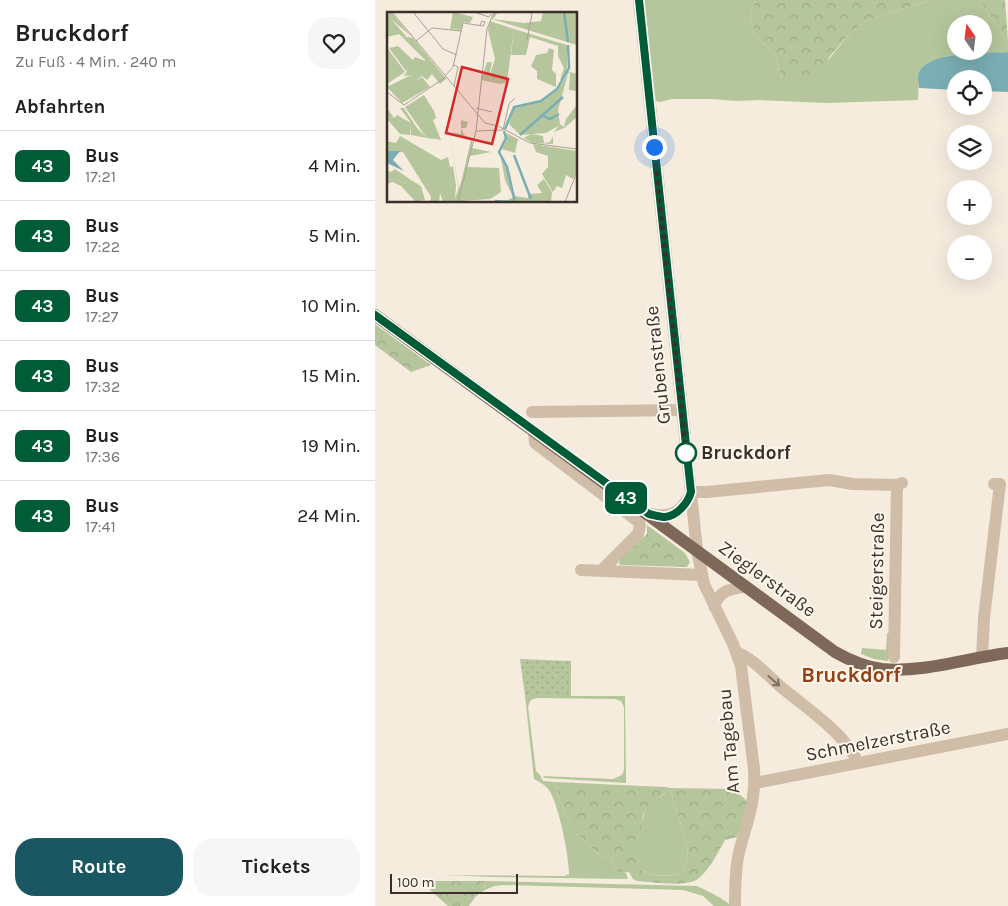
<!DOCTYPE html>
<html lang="de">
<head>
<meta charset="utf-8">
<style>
  body { margin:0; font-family:Karla,sans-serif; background:#f6f6f6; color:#222; height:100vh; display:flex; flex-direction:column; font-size:19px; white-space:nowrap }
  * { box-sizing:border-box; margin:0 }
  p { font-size:16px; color:#767676 }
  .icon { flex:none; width:28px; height:28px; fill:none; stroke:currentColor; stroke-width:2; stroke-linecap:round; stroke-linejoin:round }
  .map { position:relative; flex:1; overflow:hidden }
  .drawer { display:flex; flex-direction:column; background:#fff; width:375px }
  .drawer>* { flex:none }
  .badge { padding:0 10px; border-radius:8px; font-size:18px; line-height:32px }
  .needle { width:32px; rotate:346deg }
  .controls { position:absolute; left:572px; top:15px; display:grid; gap:10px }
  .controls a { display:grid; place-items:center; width:45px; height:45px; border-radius:50%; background:#fff; box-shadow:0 5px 20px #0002; font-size:25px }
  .scale { position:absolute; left:15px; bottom:12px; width:128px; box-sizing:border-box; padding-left:5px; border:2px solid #3b3029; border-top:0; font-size:14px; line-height:18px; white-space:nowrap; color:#3b3029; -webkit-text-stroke:4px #fcf6eb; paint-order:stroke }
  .you { position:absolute; width:25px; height:25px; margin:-12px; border:4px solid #fff; border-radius:50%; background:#1a73e8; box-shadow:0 0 0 8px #1a73e833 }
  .map>.badge { position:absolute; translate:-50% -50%; box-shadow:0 0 0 2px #fff }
  h2 { padding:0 15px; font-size:19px; line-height:45px }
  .round { display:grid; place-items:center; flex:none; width:52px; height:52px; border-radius:20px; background:#f6f6f6 }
  .summary { display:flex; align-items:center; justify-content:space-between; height:85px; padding:0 15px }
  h1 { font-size:24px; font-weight:700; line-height:38px }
  .action { display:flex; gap:10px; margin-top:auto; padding:10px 15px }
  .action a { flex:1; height:58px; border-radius:20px; background:#1a5762; color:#fff; font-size:20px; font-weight:700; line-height:58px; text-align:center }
  .action a+a { background:#f6f6f6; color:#222 }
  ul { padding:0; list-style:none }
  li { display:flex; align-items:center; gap:15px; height:70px; padding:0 15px; border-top:1px solid #e0e0e0 }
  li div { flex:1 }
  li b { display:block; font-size:19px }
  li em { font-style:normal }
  li .badge { min-width:55px; font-weight:700; text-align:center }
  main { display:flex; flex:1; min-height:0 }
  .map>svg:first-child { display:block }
</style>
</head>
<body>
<main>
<section class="drawer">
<div class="summary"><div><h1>Bruckdorf</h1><p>Zu Fuß · 4 Min. · 240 m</p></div><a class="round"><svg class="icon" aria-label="heart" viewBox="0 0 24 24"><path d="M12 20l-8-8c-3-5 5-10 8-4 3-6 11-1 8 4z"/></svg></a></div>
<h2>Abfahrten</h2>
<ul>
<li><span class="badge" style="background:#005b37;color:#fff">43</span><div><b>Bus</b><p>17:21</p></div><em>4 Min.</em></li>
<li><span class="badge" style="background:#005b37;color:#fff">43</span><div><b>Bus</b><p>17:22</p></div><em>5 Min.</em></li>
<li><span class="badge" style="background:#005b37;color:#fff">43</span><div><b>Bus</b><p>17:27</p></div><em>10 Min.</em></li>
<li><span class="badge" style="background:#005b37;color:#fff">43</span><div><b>Bus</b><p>17:32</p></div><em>15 Min.</em></li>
<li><span class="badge" style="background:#005b37;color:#fff">43</span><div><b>Bus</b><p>17:36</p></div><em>19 Min.</em></li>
<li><span class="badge" style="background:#005b37;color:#fff">43</span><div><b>Bus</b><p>17:41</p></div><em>24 Min.</em></li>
</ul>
<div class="action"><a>Route</a><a>Tickets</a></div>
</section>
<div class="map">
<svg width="633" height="906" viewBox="0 0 633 906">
  <defs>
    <pattern id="forest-crowns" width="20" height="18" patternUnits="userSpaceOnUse" patternTransform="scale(1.25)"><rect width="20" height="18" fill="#b5c69c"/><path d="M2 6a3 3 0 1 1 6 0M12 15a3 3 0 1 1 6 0" fill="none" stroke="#9daa86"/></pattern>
    <pattern id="garden-dots" width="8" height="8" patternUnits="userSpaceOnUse" patternTransform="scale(1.25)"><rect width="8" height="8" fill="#b5c69c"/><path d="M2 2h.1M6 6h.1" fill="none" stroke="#9daa86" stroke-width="1.8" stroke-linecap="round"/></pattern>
  </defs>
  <rect width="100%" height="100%" fill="#f5ecde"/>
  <g fill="#b5c69c" fill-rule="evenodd">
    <path d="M267 0H382L379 3 375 18 380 35 399 53 407 79 455 58 475 33 489 22 556 0H604L633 42V52L572 56 544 74 543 100 452 103 384 100 362 101 335 99H297L285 102 281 101ZM581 24H609V51H581Z"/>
    <polygon points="512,633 516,634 513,661 499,659 486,654 487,648 511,650"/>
    <path d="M150 696H250L251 783 170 778 168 776 238 779 247 775 249 770V707L246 701 240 699 162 698 156 700 153 706 161 771 165 775 168 781 180 782 184 799 199 832 212 842 222 854 236 859 243 872 251 873 253 879 118 877 71 875 190 876 194 874C194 856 184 805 174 790 170 785 165 782 159 779Z"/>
    <path d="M290 787 296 788C297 811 324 852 307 873 293 877 270 878 262 865 264 848 264 818 274 804 279 798 285 798 290 793Z"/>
    <path d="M109 881 321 886C328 888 353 901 356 906H339L328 896 308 890 129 885 119 886 110 890Z"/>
  </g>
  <g fill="url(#forest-crowns)">
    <polygon points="382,0 556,0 489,22 475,33 432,83 407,79 399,53 380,35 375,18 379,3"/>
    <polygon points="604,0 630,0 633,42"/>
    <polygon points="0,324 56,365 36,372 0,345"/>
    <polygon points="272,525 310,553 315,562 312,567 246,565 244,564 245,559 272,534"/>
    <path d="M180 782 290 787V793L275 803 268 815 262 865C270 878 293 877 307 873 324 852 297 811 296 788L359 789 374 803 362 837 350 840C343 852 336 868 324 878 313 888 277 882 262 881L258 879 254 872 246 873 243 872 236 859 222 854 212 842 199 832 184 799Z"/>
    <polygon points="56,881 109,881 110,890 101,896 94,906 73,906 55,890 53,883"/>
  </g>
  <polygon fill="url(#garden-dots)" points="145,659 196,661 196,696 150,696"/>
  <path fill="#7aaeb5" d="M633 52V92L609 91V79H581V90L544 88C544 84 542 77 544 73 554 50 612 54 633 52Z"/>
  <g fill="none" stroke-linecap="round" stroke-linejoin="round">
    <g stroke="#cfbda8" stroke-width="12">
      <path d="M264 0 322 550 329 584 358 644 366 666 379 769C381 803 372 821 364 852 360 869 360 888 360 906"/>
      <polyline points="157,412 307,410"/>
      <polyline points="159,431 160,443 264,522 265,526 263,534 227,570"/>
      <polyline points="316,492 332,492 454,480 478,484 522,485 527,483"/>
      <path d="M274 514C297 518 304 514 316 494"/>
      <polyline points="206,570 327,575"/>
      <path d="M339 606C345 590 355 589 370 587"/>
      <path d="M361 652C379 659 392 675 406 687 431 708 470 733 483 763"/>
      <polyline points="519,657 522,485"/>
      <polyline points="607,657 609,618 625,484 619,484"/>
      <polyline points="380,783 633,734"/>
    </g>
    <path stroke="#7f6859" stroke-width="12" d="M0 315 460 652C474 660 490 667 507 669 549 673 592 658 633 653"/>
  </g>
  <defs><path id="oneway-shaft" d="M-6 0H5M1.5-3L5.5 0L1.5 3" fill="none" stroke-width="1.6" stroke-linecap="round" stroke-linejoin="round" transform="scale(1.25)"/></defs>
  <use stroke="#7e6f62" href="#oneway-shaft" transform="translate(399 681) rotate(42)"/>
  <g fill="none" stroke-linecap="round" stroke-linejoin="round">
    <defs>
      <path id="line" d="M0 315 274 514C279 515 285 517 290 517 302 516 313 503 316 492L264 0"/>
    </defs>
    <use href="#line" stroke="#fff" stroke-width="11"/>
    <use href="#line" stroke="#005b37" stroke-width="8"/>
    <polyline stroke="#3b3029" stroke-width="5" stroke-dasharray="0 9" points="279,147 311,453"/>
  </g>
  <circle fill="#fff" stroke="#005b37" stroke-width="2.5" cx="311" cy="453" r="10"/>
  <g text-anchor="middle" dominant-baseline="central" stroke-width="4" stroke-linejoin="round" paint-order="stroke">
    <g font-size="19" fill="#3b3029" stroke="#fcf6eb">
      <text transform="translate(283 365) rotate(-96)">Grubenstraße</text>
      <text transform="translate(502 571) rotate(-89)">Steigerstraße</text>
      <text transform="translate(392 579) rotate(36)">Zieglerstraße</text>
      <text transform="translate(354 741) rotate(-95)">Am Tagebau</text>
      <text transform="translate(503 741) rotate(-11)">Schmelzerstraße</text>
    </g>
    <g font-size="19" font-weight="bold" fill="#3b3029" stroke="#fcf6eb" text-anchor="start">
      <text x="326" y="453">Bruckdorf</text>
    </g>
    <g font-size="21" font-weight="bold" fill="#934019" stroke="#fcf6eb">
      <text x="476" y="675">Bruckdorf</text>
    </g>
  </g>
  <g transform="translate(12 12)">
    <rect width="190" height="190" fill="#f5ecde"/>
    <path d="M4 0 25 25 4 7 19 24H15L26 26 65 74 59 67 53 72 45 62 40 68 35 64 28 69 24 63 17 64 28 45 39 49 12 22 0 25V2ZM66 0 86 5 83 11 76 10 74 18 63 17ZM107 0H111L106 7 137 11 154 9 156 0H190V33L105 7ZM127 17 180 33V59L190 62V79L182 78 183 60 173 68 177 56 171 44V34L143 25 139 43H124ZM162 36 167 38 165 58 169 62V75L150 67V59L144 54 149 43 160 41ZM100 50H105L102 65 105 69 118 65 120 70 113 72 94 68ZM190 93V105L177 116 167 120 173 112 177 115 179 107ZM74 108 81 110 79 116H74L78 124 83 125 85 127V136L104 140 83 144 72 182 63 120 72 179 84 128 65 120 74 122ZM144 122 156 124 157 131 163 130 166 124V132L145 131 137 126ZM13 124 54 148 61 145 63 155 66 154 69 174 55 179 59 190H56L53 181 52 190H43L44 185 16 140 0 139V129L9 131ZM146 132 190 139V159L186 167 179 163 175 176 170 174 166 180 155 162 161 155V144L149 140ZM113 141 123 161 126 185 118 168ZM9 167 20 172V168H24L34 174 38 188 29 190 14 174 6 170 0 172V168Z" fill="#b5c69c"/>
    <path d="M103 9 127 17 120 70 118 65 105 69 102 65 108 47 101 18ZM0 96 7 106 10 103 24 111 13 96H17L30 116 39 125 46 124V127L24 123 23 113V123L13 122 0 107ZM80 155 112 156 114 180 103 187 59 190 55 180 57 175 63 174 61 164 66 174H69L68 186ZM8 157 24 168H20V172L9 167 0 168V158L4 160ZM157 167 165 180 164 190 119 189 128 184 141 186V182L155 181 150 173Z" fill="#b5c69c"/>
    <path d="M11 34 28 50 19 59 2 36ZM1 37 18 60 0 72V37ZM181 62 171 98 173 113 159 121 133 123 122 112 127 96 156 89 171 77ZM24 63 28 69 35 65 43 75 15 91 0 75ZM37 83 47 99 49 106 46 108 54 128 39 125 18 95ZM119 121 131 127 128 141 115 137 120 127Z" fill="#b5c69c"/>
    <path d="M0 139H13L6 148 17 159 0 151Z" fill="#7aaeb5"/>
    <path fill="none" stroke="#7aaeb5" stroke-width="2.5" d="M177 0 181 30M155 103 163 107 172 102M118 117 127 95 154 89 170 77 182 56 181 33M117 119 119 126 112 140 120 155 128 190M133 123 176 85M127 143 144 187M108 189 124 190"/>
    <path fill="none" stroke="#aba196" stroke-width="1" d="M5 0 98 111 111 114 143 131 190 137M26 0 56 37 70 43M87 0 102 5 104 2M140 28 145 2 142 0M29 29 45 16 74 19M58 64 66 55 76 11 96 14 98 10 95 9 93 13M67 74 71 55 67 53M0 80 17 93 59 65M89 96 105 100M89 119 116 118 122 92 128 86M71 190 89 119 100 17 107 0M178 190 190 160"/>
    <path fill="#d62828" fill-opacity="0.15" stroke="#d62828" stroke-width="2.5" d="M75 55 121 67 105 132 59 121Z"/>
    <rect width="190" height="190" fill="none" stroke="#3b3029" stroke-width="2.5"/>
  </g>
</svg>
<div class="controls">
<a><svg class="needle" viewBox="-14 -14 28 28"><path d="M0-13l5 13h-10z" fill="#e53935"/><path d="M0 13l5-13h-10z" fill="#767676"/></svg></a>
<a><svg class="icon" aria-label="locate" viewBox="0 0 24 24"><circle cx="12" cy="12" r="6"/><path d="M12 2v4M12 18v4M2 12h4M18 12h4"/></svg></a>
<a><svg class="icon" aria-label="layers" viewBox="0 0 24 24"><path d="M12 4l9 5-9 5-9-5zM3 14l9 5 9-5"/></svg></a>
<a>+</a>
<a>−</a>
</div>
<div class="scale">100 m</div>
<div class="you" style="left:279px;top:147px"></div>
<b class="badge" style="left:251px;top:498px;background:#005b37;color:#fff">43</b>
</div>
</main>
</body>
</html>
